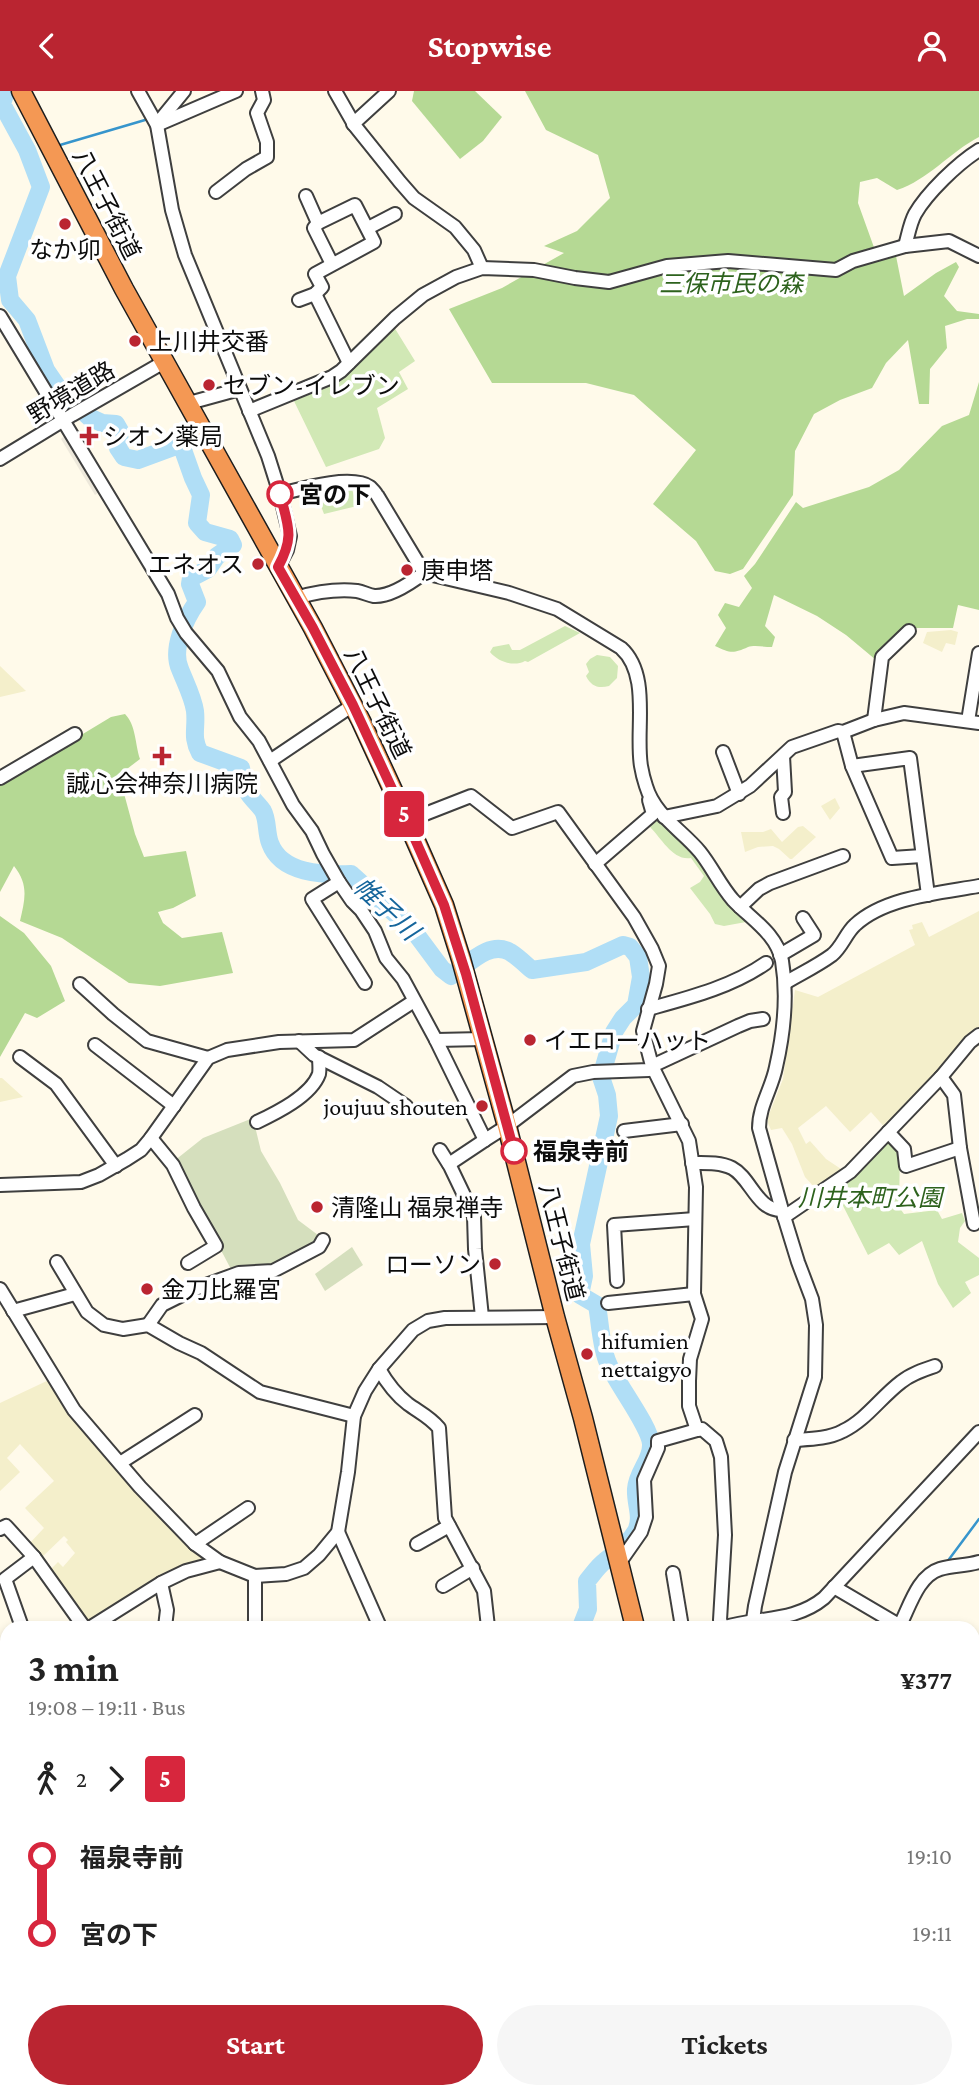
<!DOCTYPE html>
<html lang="en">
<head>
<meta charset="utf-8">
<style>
  body { margin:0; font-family:"Crimson Pro","Noto Sans JP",serif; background:#f6f6f6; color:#222; height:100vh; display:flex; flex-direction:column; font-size:26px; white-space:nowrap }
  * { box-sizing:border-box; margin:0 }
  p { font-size:23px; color:#767676 }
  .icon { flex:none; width:38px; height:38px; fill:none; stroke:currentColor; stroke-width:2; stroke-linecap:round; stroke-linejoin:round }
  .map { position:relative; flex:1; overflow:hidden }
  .side { position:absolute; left:0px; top:1530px; width:980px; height:478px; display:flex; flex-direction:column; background:#fff; border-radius:21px 21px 0 0; box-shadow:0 4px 10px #0003 }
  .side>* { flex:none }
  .badge { padding:0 14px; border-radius:5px; font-size:24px; line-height:46px }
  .map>.badge { position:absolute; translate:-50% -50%; box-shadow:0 0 0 4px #fff }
  .legs { display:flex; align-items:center; gap:10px; height:77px; padding:0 28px; font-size:23px }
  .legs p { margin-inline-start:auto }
  .overview { display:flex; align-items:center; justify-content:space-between; height:119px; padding:0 28px }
  h1 { font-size:38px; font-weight:700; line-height:52px }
  .primary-button { display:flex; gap:14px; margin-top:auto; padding:14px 28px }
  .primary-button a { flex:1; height:80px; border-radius:42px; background:#ba2531; color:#fff; font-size:28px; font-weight:700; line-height:80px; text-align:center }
  .primary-button a+a { background:#f6f6f6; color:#222 }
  ul { padding:0 28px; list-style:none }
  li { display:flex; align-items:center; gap:24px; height:77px; font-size:26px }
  li i { display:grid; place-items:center; width:10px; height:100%; margin:0 9px; background:currentColor }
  li i::after { content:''; width:18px; height:18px; margin:-9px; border:5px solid; border-radius:50%; background:#fff }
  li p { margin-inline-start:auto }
  li:first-child i { background:linear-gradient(#0000 50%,currentColor 0) }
  li:last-child i { background:linear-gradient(currentColor 50%,#0000 0) }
  header { display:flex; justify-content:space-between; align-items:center; height:91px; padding:0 28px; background:#ba2531; color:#fff; font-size:32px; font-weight:700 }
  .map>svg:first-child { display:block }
</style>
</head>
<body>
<header><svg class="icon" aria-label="back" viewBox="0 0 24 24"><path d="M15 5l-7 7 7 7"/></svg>Stopwise<svg class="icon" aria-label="person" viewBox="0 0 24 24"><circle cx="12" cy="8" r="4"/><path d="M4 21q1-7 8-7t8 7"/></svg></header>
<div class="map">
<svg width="979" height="2006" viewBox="0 0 979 2006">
  <rect width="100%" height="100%" fill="#fffaea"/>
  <g fill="#f4efcb">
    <polygon points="951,539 958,541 955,554 946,552 942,561 923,552 927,541"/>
    <polygon points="0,575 26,600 0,606"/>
    <polygon points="835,707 840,717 830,729 821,715"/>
    <polygon points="803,735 816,746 792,768 790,768 779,758 773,755 758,756 745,761 741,741 763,741 771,738 782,751 798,736"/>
    <polygon points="979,820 979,940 887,1039 871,1021 850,1041 826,1015 798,1037 806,1053 810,1050 826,1068 844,1080 818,1100 805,1086 792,1053 782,1037 771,1039 768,1032 768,1026 783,988 795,899 818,906 915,854 909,839 913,838 912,834 922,831 929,846"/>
    <polygon points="0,987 2,987 23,1006 0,1011"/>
    <polygon points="51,1288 205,1468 204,1471 89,1532 49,1480 58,1471 63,1476 75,1462 66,1451 68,1449 64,1445 40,1468 29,1453 44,1437 25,1417 54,1390 20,1353 7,1367 20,1381 0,1400 0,1312"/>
    <polygon points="192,2000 498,2000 498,2006 189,2006"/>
    <polygon points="530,2000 628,2000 630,2006 529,2006"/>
  </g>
  <g fill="#d1e8b5">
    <polygon points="394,236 415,270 399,281 408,298 377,317 385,347 379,358 326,376 294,310 325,297 349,281"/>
    <polygon points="352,398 357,415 324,423 318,407"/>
    <path d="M565 535 580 542 528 571 525 570C514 576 498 571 490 561L493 556 509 553 512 559H520Z"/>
    <path d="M597 564 610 566 618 575 617 587 609 595C598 598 591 595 586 585L589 581 586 573 590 568Z"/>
    <path d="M659 726 674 729 746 831 724 835 715 833 710 823 690 797 700 791 704 785 691 767C673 770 662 748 650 736Z"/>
    <polygon points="888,1046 900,1059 899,1116 904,1123 937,1119 942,1128 962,1122 965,1130 960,1137 958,1151 979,1167 979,1184 965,1191 971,1202 953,1217 938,1193 922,1150 899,1164 889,1152 868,1164 834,1097"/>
  </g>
  <g fill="#b5d994">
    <polygon points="414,0 475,0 502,26 483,50 460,68 412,10"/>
    <path d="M525 0H979V46C950 61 928 89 897 99L877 87 860 91 858 112 876 162 895 160 904 205 936 182 956 171 959 176 944 205 957 220 979 223V228H967L945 235 947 257 930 278 929 313H919L908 249 886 272 872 297 840 309 814 323 795 360 793 404 743 478 730 483 715 480 696 450 653 413 696 359 634 304 586 292H492L449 218 502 197 564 162 544 155 577 140 610 107 598 64 546 39Z"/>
    <path d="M979 291V519L958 514 953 537H907L876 569 846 544 817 525 774 504 765 535 775 546 772 556C765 556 754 554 748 556 733 563 730 562 715 555L726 537 718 524 725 512 739 516 752 497 744 485 755 473 796 411 803 417 869 396 899 379 942 335 969 324Z"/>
    <path d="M125 623C136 634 135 653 140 668L119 684 135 743 144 766 186 760 196 805 173 817 158 821 163 832 182 847 222 841 233 882 160 895 129 892 62 847 20 830C25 808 29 794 14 775L0 801V693L111 626Z"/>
    <polygon points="0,825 24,842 51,875 65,910 37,927 25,922 0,966"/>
  </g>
  <g fill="#d5dfbd">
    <polygon points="253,1027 261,1060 280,1092 298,1129 322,1147 280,1174 233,1182 174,1070 203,1047"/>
    <polygon points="352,1156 363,1174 325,1200 315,1183"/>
  </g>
  <polygon fill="#ede8db" points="65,344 99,401 95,404 61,348"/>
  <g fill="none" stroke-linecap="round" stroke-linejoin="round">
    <g stroke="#3795cc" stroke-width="2.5">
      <polyline points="60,54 145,29"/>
      <polyline points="947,1471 979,1428"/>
      <polyline points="973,1675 979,1675"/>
      <polyline points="791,2000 795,2006"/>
    </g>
    <g stroke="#b0def6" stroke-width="18">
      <path d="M6 0 2 13 27 59 41 96 7 185 10 209 27 229 46 279 59 298 89 326 102 332 116 333 120 340 118 357 124 366 138 369 176 355 182 356 193 387 201 404 197 432 205 441 230 448 233 454 217 465 208 478 191 487 190 493 197 511C185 528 171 558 180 578 185 591 193 606 195 620 197 637 191 646 200 662L241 677C243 686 244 696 249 703 253 709 259 714 263 720 268 729 266 742 270 752 281 783 323 784 351 783L413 839 442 878 451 885C468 874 489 849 510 861 518 866 525 873 532 879L586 871 623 854 630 856 638 866 641 886 636 914 623 927 614 941 601 986 607 1004 609 1025 581 1153 584 1185 580 1204 597 1214C600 1231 601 1257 608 1272 616 1292 650 1335 651 1353 652 1369 637 1381 636 1398 635 1413 643 1426 636 1440 628 1454 617 1460 605 1470 598 1475 593 1483 587 1490L588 1518 581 1536"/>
      <polyline points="667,2000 668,2006"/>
    </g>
    <defs>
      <g id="minor">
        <polyline points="138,0 157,34 172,119 185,164 268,365 280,403 290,445 287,459 278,476"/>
        <polyline points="335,0 355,35 400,91 414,107 455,136 474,159 482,177"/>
        <polyline points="157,33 184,0"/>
        <polyline points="353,33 389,0"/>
        <polyline points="157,34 236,0"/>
        <polyline points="216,101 246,78 267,66 267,51 257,22 264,9 262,0"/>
        <polyline points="306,105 318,132 314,137 332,173"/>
        <polyline points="368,137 395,123"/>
        <path d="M905 155C908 145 910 132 915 123 927 102 958 72 979 59"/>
        <polyline points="315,203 349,272"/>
        <polyline points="299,209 315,203 322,196 315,183 374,151 355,114 318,132"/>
        <polyline points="0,225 168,503 177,527 186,542 218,580 240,626 259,650 293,714 312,740 323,763 339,791 352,810 361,819 375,840 386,867 403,888 436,949 485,1049 507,1035 573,985 593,981 649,979 652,975 738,935 750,930 763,928"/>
        <polyline points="189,312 240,298"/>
        <polyline points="249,320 332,286 341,280 395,227 423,204 456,186 482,177 534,179 575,187 609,191 667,175 728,170 836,179 853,170 905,155 949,150 979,165"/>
        <polyline points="0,368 72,324 164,271"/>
        <path d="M280 403C300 398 352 383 370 396 370 396 377 403 377 404L424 482 509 502 557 518 621 557C651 584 635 639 641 675 642 681 644 689 646 695 655 725 682 739 700 761 712 776 720 794 733 809 751 828 777 843 782 870 788 906 784 941 776 976 772 997 759 1015 759 1037L782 1119"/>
        <path d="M296 507C316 501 337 498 357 500 363 501 368 504 374 505 390 506 412 491 424 482"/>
        <polyline points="874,629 882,566 909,540"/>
        <polyline points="968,630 979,562"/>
        <polyline points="843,641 852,675 892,767 922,765"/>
        <polyline points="723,661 739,703"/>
        <polyline points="783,665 785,701 781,706 783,722"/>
        <polyline points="270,670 353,614"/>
        <polyline points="852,675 910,667 928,804"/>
        <polyline points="0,687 75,643"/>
        <polyline points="664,726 717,715 750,695 792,656 838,640 843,641 874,629 904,622 979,632"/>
        <polyline points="407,730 471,705 512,737 558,721 634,826 652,858 659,875 656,893 643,940 652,975 689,1050 696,1096 694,1203 702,1228 690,1268 689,1290 689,1315 697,1339 702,1338 716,1350 721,1366 725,1444 720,1529 723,1536"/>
        <polyline points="595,773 653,723 649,709"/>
        <polyline points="339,791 312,808 365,892"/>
        <polyline points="740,816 759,798 770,792 843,765"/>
        <polyline points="780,864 814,844 803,827"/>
        <path d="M785 892C800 883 817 875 832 864 842 856 846 842 855 834 885 806 940 802 979 795"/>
        <polyline points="80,893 113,923 147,950 208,967"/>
        <path d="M648 918C688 907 732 896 766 872"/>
        <polyline points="436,949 483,948"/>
        <polyline points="299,950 314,964 378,996 406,1015"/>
        <polyline points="95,954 174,1015"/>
        <polyline points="20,966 56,993 116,1075"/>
        <polyline points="941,986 954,1004 960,1057 974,1133"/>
        <path d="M257 1031C276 1022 311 1005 319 983 320 978 319 971 319 966"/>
        <polyline points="624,1040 682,1033"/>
        <polyline points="888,1041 904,1058 906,1075 960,1057"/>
        <polyline points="151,1047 173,1074 194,1117 216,1155 188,1172"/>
        <polyline points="440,1059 450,1075 474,1125 475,1158 482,1226"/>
        <path d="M692 1072C705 1072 720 1071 732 1077 751 1087 757 1120 782 1119L798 1171 812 1208 816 1234 815 1286 785 1381 755 1515 752 1536"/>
        <polyline points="449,1073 485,1049"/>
        <polyline points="0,1094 81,1091 99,1084 127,1068 141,1059 151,1047 208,967 227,959 279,951 354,949 414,910"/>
        <polyline points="784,1126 850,1081 941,986 970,951 979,944"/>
        <polyline points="57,1171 87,1221 104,1234 123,1238 148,1234 179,1252 201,1262 260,1301 354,1325"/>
        <polyline points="617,1190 614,1134 695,1128"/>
        <polyline points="0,1198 74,1319 140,1396 195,1453 220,1471 255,1485 286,1483 304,1477 319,1464 338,1441 348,1381 354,1325 365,1300 379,1278 413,1239 428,1230 445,1227 555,1226"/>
        <polyline points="608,1212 694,1203"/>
        <polyline points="13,1220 75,1203"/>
        <polyline points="148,1234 162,1214 192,1199 239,1182 273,1180 319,1156 323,1149"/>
        <path d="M379 1278C387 1292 395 1303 408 1313 419 1321 430 1326 439 1337L445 1427 484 1500 488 1536"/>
        <path d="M794 1349C810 1348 828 1348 843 1340 866 1329 881 1306 901 1291 911 1283 923 1279 935 1275"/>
        <polyline points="120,1372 195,1324"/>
        <polyline points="0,1438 6,1435 34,1466 84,1536"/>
        <polyline points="338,1441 380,1536"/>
        <polyline points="195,1453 248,1417"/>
        <polyline points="417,1453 449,1435"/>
        <polyline points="620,1471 641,1441 646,1426 644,1389 658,1357 658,1350 697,1339"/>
        <polyline points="673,1482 682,1536"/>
        <polyline points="161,1492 167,1519 165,1536"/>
        <polyline points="443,1495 473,1477"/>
        <polyline points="834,1496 902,1536"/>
        <polyline points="22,1536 5,1488 34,1466"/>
        <polyline points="91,1536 161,1492 186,1480 220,1471"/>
        <polyline points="255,1536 255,1485"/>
        <path d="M725 1536C759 1526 795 1531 824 1507L979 1341"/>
        <path d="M899 1536C909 1518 917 1485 940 1478 953 1474 966 1475 979 1471"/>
        <polyline points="973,1555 979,1554"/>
        <polyline points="979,1622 975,1623 979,1650"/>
        <polyline points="0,1715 7,1711"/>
        <polyline points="973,1721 979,1721"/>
        <polyline points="973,1809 979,1809"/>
        <polyline points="0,1970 7,1971"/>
        <polyline points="88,2000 101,2006"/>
        <polyline points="635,2000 637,2006"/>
        <polyline points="652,2000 653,2006"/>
        <polyline points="683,2000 685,2006"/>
        <polyline points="700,2000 705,2006"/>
        <polyline points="809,2000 813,2006"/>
        <polyline points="842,2000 843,2006"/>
        <polyline points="882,2000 883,2006"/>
        <polyline points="973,2000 975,2006"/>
        <polyline points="30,2006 38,2000"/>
        <polyline points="118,2006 122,2000"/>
        <polyline points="522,2006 523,2000"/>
      </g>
      <g id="highway">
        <polyline points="21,0 124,198 313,537 361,630 407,730 444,814 461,868 507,1035 555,1226 583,1327 635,1536"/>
        <polyline points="734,2000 735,2006"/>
      </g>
    </defs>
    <use href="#minor" stroke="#3f3f3f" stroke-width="16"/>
    <use href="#highway" stroke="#1d1d1d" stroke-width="21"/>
    <use href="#minor" stroke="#fff" stroke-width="12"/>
    <use href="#highway" stroke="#f49854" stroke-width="18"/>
  </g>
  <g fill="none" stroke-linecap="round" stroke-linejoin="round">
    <defs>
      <path id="line-1" d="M280 403C288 435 295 445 278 476L313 537 353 614 407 730 444 814 466 883 514 1060"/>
    </defs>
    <use href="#line-1" stroke="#fff" stroke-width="16"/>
    <use href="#line-1" stroke="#d7263d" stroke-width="10"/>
  </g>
  <g fill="#ba2531" stroke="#fff" stroke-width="2.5">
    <circle cx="65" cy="133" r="7"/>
    <circle cx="135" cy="250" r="7"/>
    <circle cx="209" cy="294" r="7"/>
    <path d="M85.5 334.5h7v7h7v7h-7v7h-7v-7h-7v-7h7z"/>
    <circle cx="258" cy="473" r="7"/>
    <circle cx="407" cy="479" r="7"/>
    <path d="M158.5 654.5h7v7h7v7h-7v7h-7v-7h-7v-7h7z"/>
    <circle cx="530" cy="949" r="7"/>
    <circle cx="482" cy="1015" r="7"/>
    <circle cx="317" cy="1116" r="7"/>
    <circle cx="495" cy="1173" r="7"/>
    <circle cx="147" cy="1198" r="7"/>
    <circle cx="587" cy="1263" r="7"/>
  </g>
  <g fill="#fff" stroke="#d7263d" stroke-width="3.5">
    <circle cx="280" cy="403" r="12"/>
    <circle cx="514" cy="1060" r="12"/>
  </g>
  <g text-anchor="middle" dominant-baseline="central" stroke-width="7" stroke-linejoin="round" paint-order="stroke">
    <g font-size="24" fill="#0c0c0c" stroke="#fff">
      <text transform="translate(107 113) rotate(63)">八王子街道</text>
      <text transform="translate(71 301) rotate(-31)">野境道路</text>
      <text transform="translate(378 612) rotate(64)">八王子街道</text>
      <text transform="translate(562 1151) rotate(76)">八王子街道</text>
    </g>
    <g font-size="24" fill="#0c0c0c" stroke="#fff" text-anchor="start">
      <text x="65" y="158" text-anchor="middle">なか卯</text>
      <text x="149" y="250">上川井交番</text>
      <text x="223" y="294">セブン-イレブン</text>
      <text x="103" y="345">シオン薬局</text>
      <text x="244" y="473" text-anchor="end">エネオス</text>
      <text x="421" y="479">庚申塔</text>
      <text x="162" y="692" text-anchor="middle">誠心会神奈川病院</text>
      <text x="544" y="949">イエローハット</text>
      <text x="468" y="1015" text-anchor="end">joujuu shouten</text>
      <text x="331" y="1116">清隆山 福泉禅寺</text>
      <text x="481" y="1173" text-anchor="end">ローソン</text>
      <text x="161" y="1198">金刀比羅宮</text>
      <text x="601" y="1249">hifumien<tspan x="601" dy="28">nettaigyo</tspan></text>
    </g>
    <g font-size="24" font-style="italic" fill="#2d621d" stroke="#fff">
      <text x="731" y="192">三保市民の森</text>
      <text x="870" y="1106">川井本町公園</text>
    </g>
    <g font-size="24" font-weight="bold" fill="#0c0c0c" stroke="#fff" text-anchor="start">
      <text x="299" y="403">宮の下</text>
      <text x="533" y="1060">福泉寺前</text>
    </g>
    <g font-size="26" font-style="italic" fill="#16669c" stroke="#fff">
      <text transform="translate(386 818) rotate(43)">帷子川</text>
    </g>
  </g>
</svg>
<b class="badge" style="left:404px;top:723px;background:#d7263d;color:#fff">5</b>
<section class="side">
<div class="overview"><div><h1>3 min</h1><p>19:08 – 19:11 · Bus</p></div><b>¥377</b></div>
<div class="legs"><svg class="icon" aria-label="walk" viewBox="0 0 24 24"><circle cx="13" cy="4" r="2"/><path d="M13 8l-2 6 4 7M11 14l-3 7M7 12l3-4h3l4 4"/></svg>2<svg class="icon" aria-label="forward" viewBox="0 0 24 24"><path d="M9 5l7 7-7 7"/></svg><b class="badge" style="background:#d7263d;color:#fff">5</b></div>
<ul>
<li><i style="color:#d7263d"></i><b>福泉寺前</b><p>19:10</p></li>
<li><i style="color:#d7263d"></i><b>宮の下</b><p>19:11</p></li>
</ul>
<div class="primary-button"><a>Start</a><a>Tickets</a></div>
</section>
</div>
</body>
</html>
